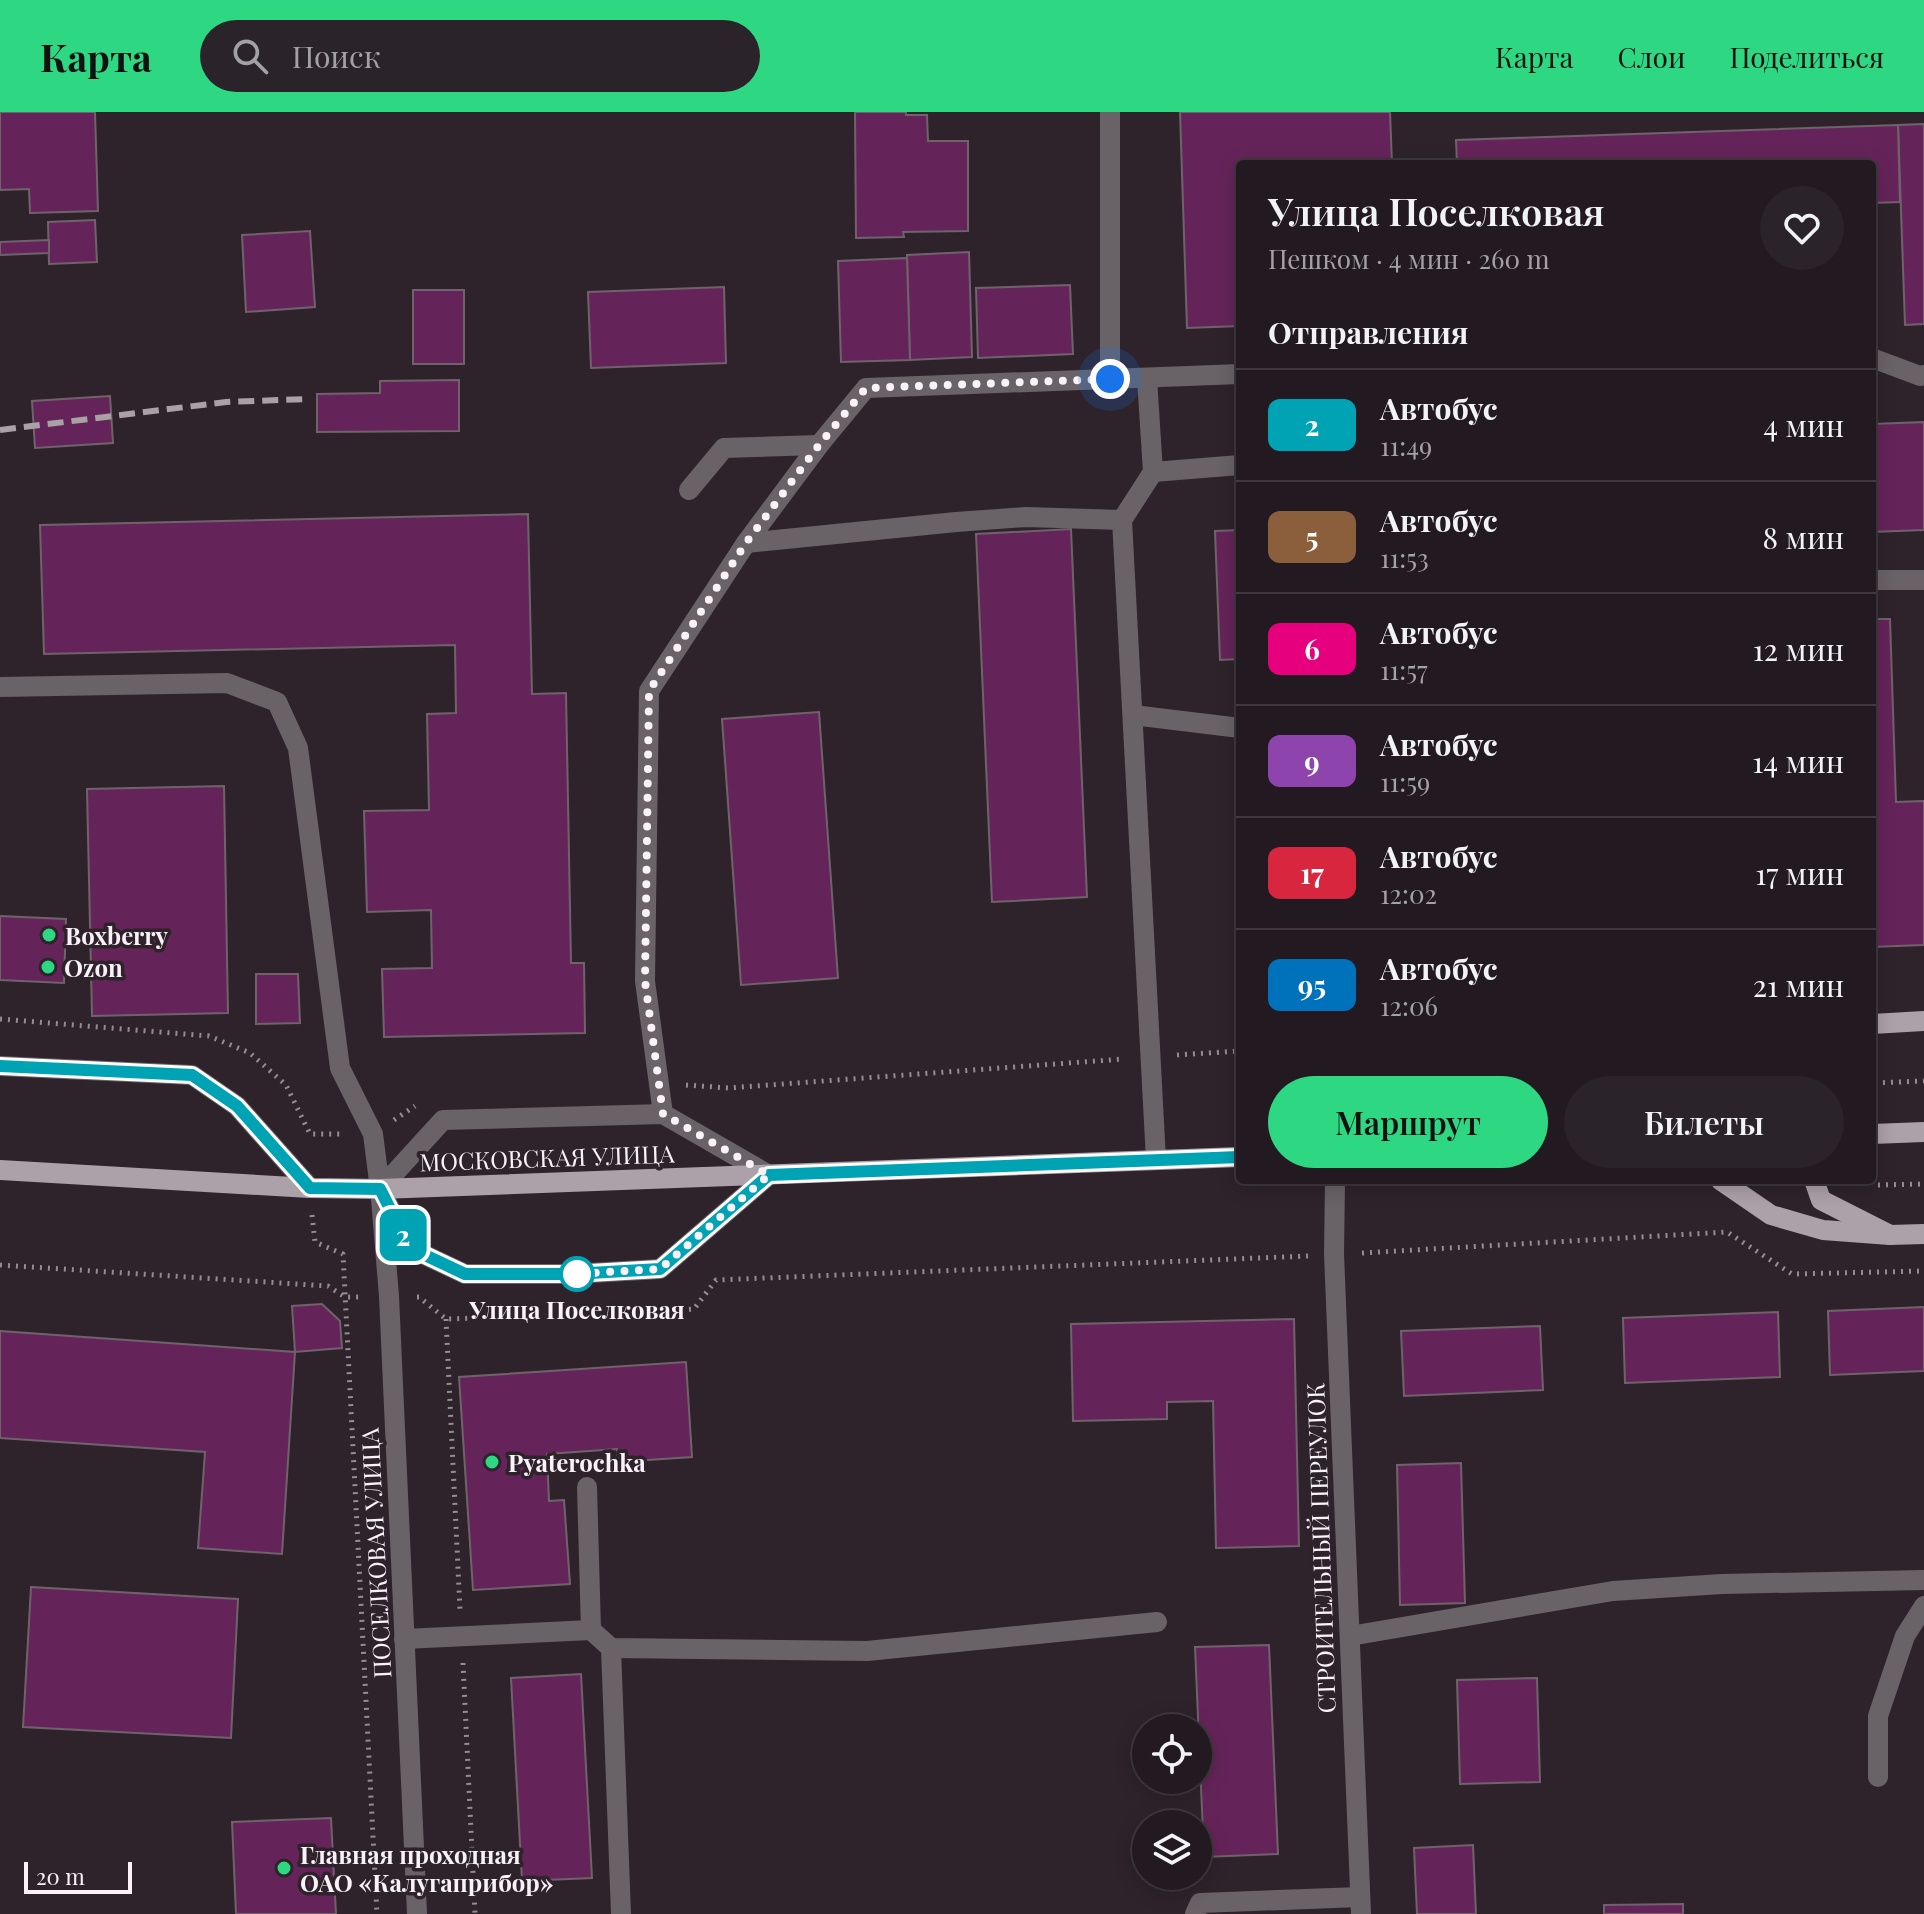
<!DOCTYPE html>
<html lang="ru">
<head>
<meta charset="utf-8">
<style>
  body { margin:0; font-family:"Playfair Display",serif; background:#2a2329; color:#f1f3f6; height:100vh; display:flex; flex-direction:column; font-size:30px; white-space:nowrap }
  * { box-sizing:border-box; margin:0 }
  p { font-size:26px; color:#a2a1a5 }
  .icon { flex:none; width:44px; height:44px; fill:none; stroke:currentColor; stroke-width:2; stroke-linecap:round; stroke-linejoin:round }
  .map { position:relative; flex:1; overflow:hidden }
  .sheet { position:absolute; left:1236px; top:48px; width:640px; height:1024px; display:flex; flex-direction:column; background:#221a20; border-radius:8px; box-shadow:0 4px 20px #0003,0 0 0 2px #3f383e }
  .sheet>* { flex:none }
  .badge { padding:0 16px; border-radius:12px; font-size:28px; line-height:52px }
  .fabs { position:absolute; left:1132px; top:1602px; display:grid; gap:16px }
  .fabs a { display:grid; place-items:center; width:80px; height:80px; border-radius:50%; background:#221a20; box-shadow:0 4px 20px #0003,0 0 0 2px #3f383e; font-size:40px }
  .scale { position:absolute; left:24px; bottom:20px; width:108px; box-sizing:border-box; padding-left:8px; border:4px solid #faf2f8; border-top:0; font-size:22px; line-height:28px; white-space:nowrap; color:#faf2f8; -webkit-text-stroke:6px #2e232b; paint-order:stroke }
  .you { position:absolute; width:40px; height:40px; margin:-20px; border:6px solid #fff; border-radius:50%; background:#1a73e8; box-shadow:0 0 0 12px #1a73e833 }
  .map>.badge { position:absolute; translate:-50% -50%; box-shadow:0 0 0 4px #fff }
  h2 { padding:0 32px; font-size:30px; line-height:72px }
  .round { display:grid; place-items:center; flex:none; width:84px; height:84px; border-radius:42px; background:#2a2329 }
  .head { display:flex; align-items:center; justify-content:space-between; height:136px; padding:0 32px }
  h1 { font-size:38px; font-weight:600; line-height:60px }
  .primary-button { display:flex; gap:16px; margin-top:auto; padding:16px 32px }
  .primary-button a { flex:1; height:92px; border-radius:48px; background:#2ed883; color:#111; font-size:32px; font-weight:600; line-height:92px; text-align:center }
  .primary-button a+a { background:#2a2329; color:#f1f3f6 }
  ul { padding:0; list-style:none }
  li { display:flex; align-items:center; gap:24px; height:112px; padding:0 32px; border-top:2px solid #3f383e }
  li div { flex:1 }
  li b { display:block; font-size:30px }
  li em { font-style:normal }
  li .badge { min-width:88px; font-weight:700; text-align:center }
  header { display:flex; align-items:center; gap:48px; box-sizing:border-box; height:112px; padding:0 40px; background:#2ed883; color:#111 }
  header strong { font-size:38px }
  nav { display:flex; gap:44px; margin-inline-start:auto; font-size:28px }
  .search { width:560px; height:72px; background:#2a2329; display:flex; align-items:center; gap:20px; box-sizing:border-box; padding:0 28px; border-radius:44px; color:#a2a1a5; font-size:30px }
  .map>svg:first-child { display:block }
</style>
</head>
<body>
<header>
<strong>Карта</strong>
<div class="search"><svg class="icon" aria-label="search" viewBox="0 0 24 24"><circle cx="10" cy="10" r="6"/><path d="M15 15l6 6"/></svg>Поиск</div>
<nav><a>Карта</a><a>Слои</a><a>Поделиться</a></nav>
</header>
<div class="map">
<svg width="1924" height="1802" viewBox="0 0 1924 1802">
  <rect width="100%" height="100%" fill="#2e232b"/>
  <g fill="#652459" stroke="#70626c" stroke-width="2">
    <polygon points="0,0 95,0 98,99 30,101 29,77 0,78"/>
    <polygon points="855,0 906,0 906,3 927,3 928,29 968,29 968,119 903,120 904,125 856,126"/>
    <polygon points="1180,0 1390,0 1392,52 1240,52 1240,214 1187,216"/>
    <polygon points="1924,12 1924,212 1905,213 1898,13"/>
    <polygon points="1898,13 1900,90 1872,91 1872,52 1457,52 1456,28"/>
    <polygon points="95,108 97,150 49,152 48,110"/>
    <polygon points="310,119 315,195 246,200 242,123"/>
    <polygon points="49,128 49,141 0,143 0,130"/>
    <polygon points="969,140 972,245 910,248 907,143"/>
    <polygon points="907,146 910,248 841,250 838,149"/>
    <polygon points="1070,173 1073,242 978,246 976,176"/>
    <polygon points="724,175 726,251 591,256 588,180"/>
    <rect x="413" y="178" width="51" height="74"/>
    <polygon points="459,268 459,319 317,320 317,282 380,281 380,269"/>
    <polygon points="110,284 113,331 35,336 32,289"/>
    <polygon points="1924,310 1924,418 1872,420 1872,312"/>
    <polygon points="528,402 532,582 566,581 571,851 584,851 585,921 384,925 382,857 432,856 431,798 367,800 364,699 429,698 427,602 456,601 455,533 44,542 40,413"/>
    <polygon points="1071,417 1087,785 992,790 976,422"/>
    <polygon points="1240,418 1240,547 1220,548 1215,419"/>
    <polygon points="1872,507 1890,507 1896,690 1924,689 1924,833 1872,835"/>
    <polygon points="819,600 838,866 741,873 722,607"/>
    <polygon points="224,674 228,901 92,904 87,677"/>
    <polygon points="0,804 66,807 64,871 0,868"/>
    <polygon points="256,862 298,862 300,911 256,912"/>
    <polygon points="322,1192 340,1209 342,1236 295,1240 292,1194"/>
    <polygon points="1924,1195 1924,1259 1830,1263 1828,1199"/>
    <polygon points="1778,1200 1780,1265 1625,1271 1623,1206"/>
    <polygon points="1294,1207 1299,1434 1216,1436 1213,1289 1167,1290 1167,1307 1073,1309 1071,1212"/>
    <polygon points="1540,1214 1543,1278 1404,1284 1401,1219"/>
    <polygon points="0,1219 295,1240 282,1442 198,1436 205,1340 0,1326"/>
    <polygon points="686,1250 692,1345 618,1350 617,1337 547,1342 549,1389 564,1388 570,1472 473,1478 459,1265"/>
    <polygon points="1461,1351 1465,1491 1400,1493 1397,1353"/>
    <polygon points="31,1475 238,1487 231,1626 23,1615"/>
    <polygon points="1269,1533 1278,1742 1204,1745 1195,1535"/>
    <polygon points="581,1562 592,1766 522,1769 511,1566"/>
    <polygon points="1537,1566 1540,1670 1460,1672 1457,1568"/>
    <polygon points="331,1706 336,1802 236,1802 232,1710"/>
    <polygon points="1473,1733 1476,1802 1417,1802 1414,1736"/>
    <polygon points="1683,1792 1683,1802 1604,1802 1604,1793"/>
  </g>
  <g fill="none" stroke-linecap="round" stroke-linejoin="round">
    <g stroke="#968c93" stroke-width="5" stroke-dasharray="2 6" stroke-linecap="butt">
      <polyline points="0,907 209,924 250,941 286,973 310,1022 344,1022"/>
      <polyline points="1177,943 1240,939"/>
      <polyline points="1875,971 1924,969"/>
      <polyline points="686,973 728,976 1123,947"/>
      <polyline points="394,1008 415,994"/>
      <polyline points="1878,1073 1924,1072"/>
      <polyline points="312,1103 315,1130 343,1142 377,1802"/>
      <polyline points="1362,1141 1727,1120 1792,1162 1924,1159"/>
      <polyline points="0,1153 328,1174 345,1185 363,1185"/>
      <polyline points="417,1185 419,1185 446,1207 579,1203 694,1197 716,1168 1308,1144"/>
      <polyline points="446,1207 460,1498"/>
      <polyline points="463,1551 475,1802"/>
    </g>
    <g stroke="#696368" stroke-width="20">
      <polyline points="1110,0 1110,267"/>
      <polyline points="1872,246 1920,264 1924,263"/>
      <polyline points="1147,266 1153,360 1122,408 1156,1048"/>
      <polyline points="1153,360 1240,353"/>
      <polyline points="689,378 724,336 819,333"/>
      <polyline points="746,431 956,410 1026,405 1122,408"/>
      <polyline points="1872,468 1924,468"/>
      <polyline points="0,575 227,571 277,590 298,636 340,956 373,1022 380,1077 410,1136 465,1162 572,1162 660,1157 769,1063 663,1002 443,1008 380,1077"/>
      <polyline points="1133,603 1240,616"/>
      <polyline points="0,954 192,963 237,994 310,1076"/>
      <polyline points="663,1002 645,869 649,579 746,431 819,333 866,276 1240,262"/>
      <polyline points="1335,1068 1334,1142 1361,1802"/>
      <polyline points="381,1087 389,1184 417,1802"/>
      <polyline points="591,1518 611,1536 867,1539 1157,1510"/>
      <polyline points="1350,1524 1613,1479 1722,1472 1924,1468"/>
      <polyline points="404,1527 591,1518 587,1375"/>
      <polyline points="611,1536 621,1802"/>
      <polyline points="1878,1665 1878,1604 1905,1524 1924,1494"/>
      <polyline points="1195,1802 1200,1791 1360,1785"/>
    </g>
    <g stroke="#aca0a9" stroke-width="20">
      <polyline points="1872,912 1924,909"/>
      <polyline points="1872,1022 1924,1020"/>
      <polyline points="0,1058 310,1076 380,1077 1240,1045"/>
      <polyline points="1720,1068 1771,1103 1823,1118 1890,1123"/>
      <polyline points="1814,1068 1821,1088 1890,1123 1924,1122"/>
    </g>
    <polyline stroke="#aaa1a7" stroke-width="6" stroke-dasharray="16 8" stroke-linecap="butt" points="0,318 226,290 306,287"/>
  </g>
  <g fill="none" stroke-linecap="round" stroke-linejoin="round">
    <defs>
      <polyline id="line" points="0,954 192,963 237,994 310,1076 380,1077 410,1136 465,1162 572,1162 660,1157 769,1063 1240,1045"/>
    </defs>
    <use href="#line" stroke="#fff" stroke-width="18"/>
    <use href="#line" stroke="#00a3b4" stroke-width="12"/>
    <polyline stroke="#faf2f8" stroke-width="8" stroke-dasharray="0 14.4" points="577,1162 572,1162 660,1157 769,1063 663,1002 645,869 649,579 746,431 819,333 866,276 1110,267"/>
  </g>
  <g fill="#2ed883" stroke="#2e232b" stroke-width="3">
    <circle cx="49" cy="823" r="8"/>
    <circle cx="48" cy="855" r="8"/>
    <circle cx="492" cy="1350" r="8"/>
    <circle cx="284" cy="1756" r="8"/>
  </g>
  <circle fill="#fff" stroke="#00a3b4" stroke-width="4" cx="577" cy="1162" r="16"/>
  <g text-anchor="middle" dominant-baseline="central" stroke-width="7" stroke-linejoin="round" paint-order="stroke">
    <g font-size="24" font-weight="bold" fill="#faf2f8" stroke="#2e232b" text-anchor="start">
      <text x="65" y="823">Boxberry</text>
      <text x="64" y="855">Ozon</text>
      <text x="508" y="1350">Pyaterochka</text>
      <text x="300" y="1742">Главная проходная<tspan x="300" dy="28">ОАО «Калугаприбор»</tspan></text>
    </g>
    <g font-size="24" fill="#faf2f8" stroke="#2e232b">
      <text transform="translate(547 1045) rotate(-2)">МОСКОВСКАЯ УЛИЦА</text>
      <text transform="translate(1320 1436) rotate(-92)">СТРОИТЕЛЬНЫЙ ПЕРЕУЛОК</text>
      <text transform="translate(375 1441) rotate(-93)">ПОСЕЛКОВАЯ УЛИЦА</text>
    </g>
    <g font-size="24" font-weight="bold" fill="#faf2f8" stroke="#2e232b">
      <text x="577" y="1197">Улица Поселковая</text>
    </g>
  </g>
</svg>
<div class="fabs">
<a><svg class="icon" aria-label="locate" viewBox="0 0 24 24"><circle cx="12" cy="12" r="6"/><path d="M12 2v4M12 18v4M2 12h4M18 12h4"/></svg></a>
<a><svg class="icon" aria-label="layers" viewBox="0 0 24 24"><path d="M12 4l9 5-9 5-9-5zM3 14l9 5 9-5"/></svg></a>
</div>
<div class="scale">20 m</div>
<div class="you" style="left:1110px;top:267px"></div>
<b class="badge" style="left:403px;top:1123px;background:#00a3b4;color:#fff">2</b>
<section class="sheet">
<div class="head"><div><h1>Улица Поселковая</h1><p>Пешком · 4 мин · 260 m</p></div><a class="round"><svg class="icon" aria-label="heart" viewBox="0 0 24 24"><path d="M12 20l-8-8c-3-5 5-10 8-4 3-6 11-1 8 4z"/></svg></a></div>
<h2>Отправления</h2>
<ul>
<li><span class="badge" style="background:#00a3b4;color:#fff">2</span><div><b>Автобус</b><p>11:49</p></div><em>4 мин</em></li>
<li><span class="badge" style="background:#8b5e3c;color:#fff">5</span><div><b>Автобус</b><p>11:53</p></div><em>8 мин</em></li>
<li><span class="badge" style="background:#e6007e;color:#fff">6</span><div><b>Автобус</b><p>11:57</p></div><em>12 мин</em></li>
<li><span class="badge" style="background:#8e44ad;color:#fff">9</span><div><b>Автобус</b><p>11:59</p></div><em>14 мин</em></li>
<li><span class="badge" style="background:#d7263d;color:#fff">17</span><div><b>Автобус</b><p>12:02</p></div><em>17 мин</em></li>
<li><span class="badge" style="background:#0072bc;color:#fff">95</span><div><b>Автобус</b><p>12:06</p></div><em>21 мин</em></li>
</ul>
<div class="primary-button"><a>Маршрут</a><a>Билеты</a></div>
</section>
</div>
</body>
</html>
